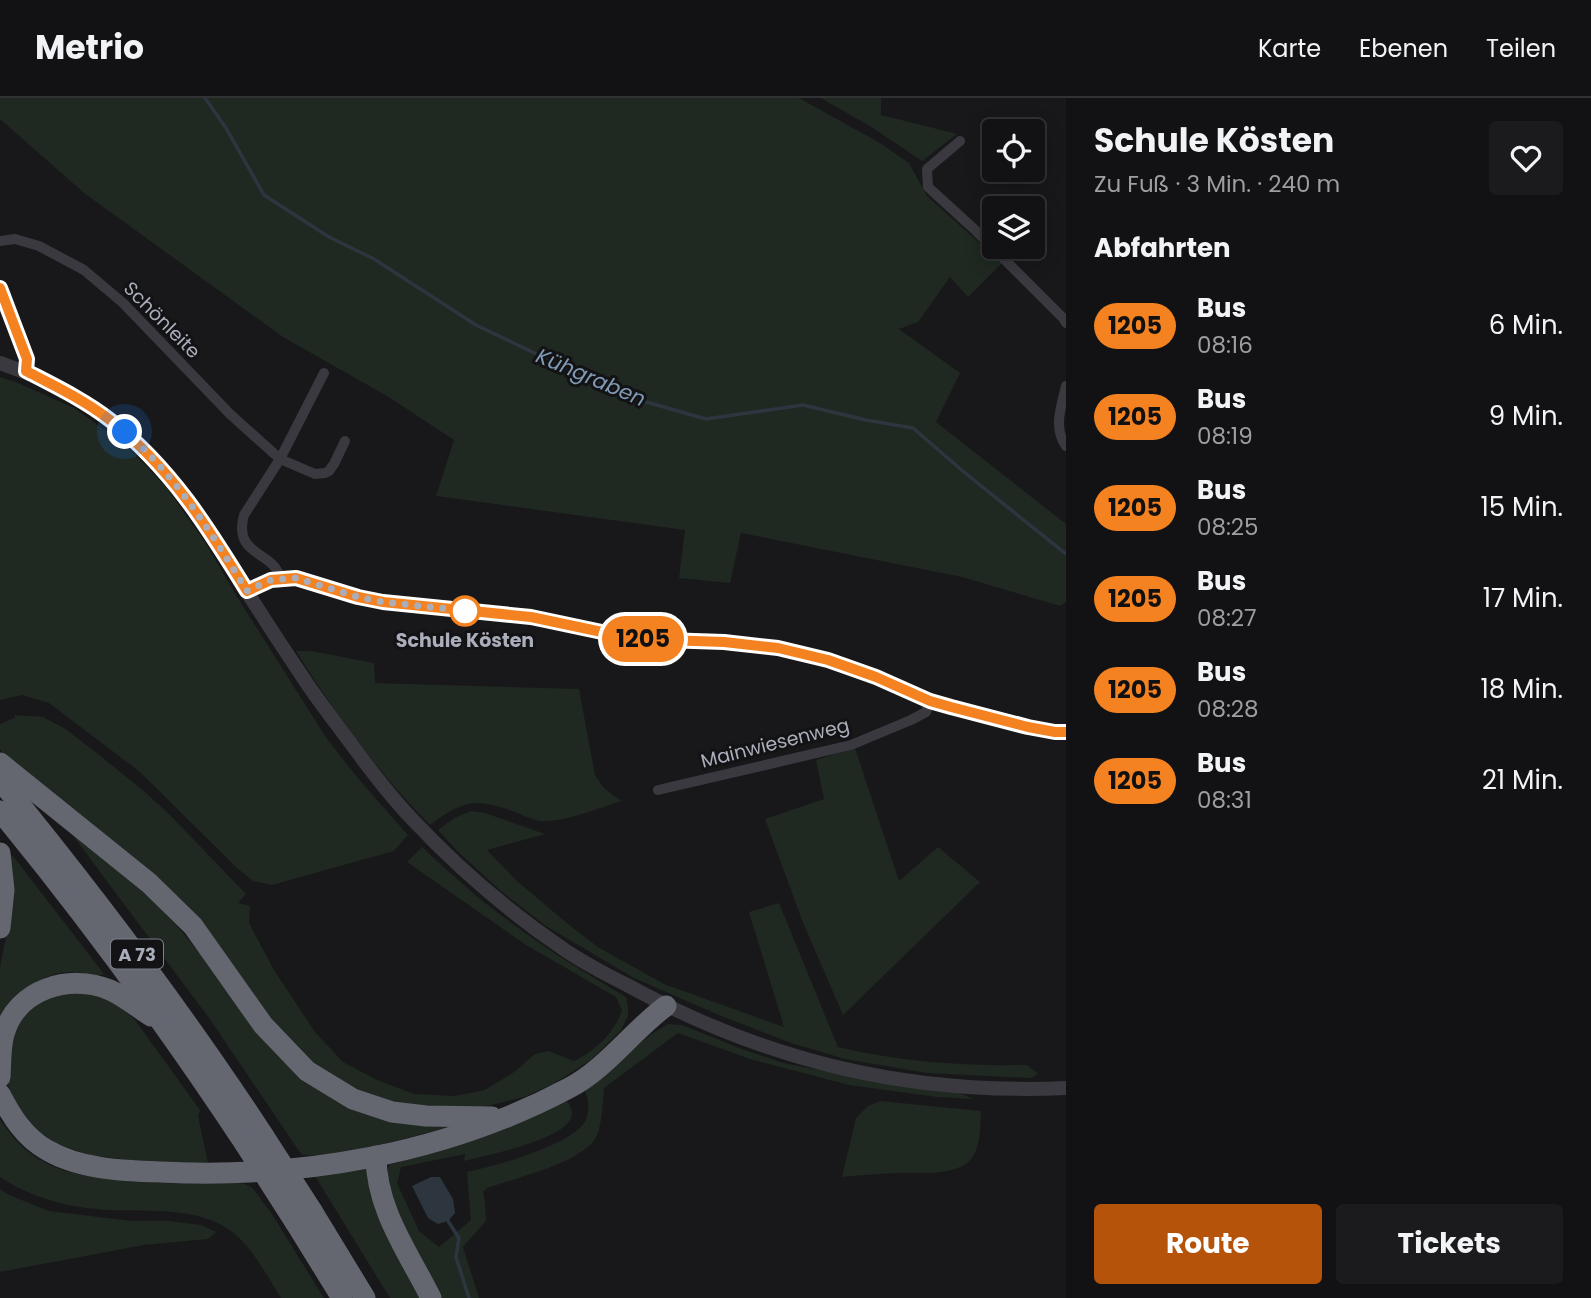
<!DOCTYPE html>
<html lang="de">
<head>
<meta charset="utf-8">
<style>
  body { margin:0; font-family:Poppins,sans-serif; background:#1b1b1d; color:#f1f3f6; height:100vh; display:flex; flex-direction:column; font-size:26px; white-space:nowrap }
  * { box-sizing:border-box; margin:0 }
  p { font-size:23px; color:#9c9ea0 }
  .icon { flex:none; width:38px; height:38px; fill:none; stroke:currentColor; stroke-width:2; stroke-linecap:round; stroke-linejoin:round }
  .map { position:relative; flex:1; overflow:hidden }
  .details { display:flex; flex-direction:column; background:#121214; width:525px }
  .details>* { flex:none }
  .badge { padding:0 14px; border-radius:23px; font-size:24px; line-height:46px }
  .fabs { position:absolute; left:982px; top:21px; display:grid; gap:14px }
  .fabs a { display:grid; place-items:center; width:63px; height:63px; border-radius:7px; background:#121214; box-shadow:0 4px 18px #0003,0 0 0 2px #313234; font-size:35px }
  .you { position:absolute; width:35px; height:35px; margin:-18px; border:5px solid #fff; border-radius:50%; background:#1a73e8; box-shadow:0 0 0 10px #1a73e833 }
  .map>.badge { position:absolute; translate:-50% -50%; box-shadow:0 0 0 4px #fff }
  h2 { padding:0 28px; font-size:26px; line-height:63px }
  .round { display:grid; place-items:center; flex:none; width:74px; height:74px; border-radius:7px; background:#1b1b1d }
  .head { display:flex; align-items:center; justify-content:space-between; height:119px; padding:0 28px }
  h1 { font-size:33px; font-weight:700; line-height:52px }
  .primary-button { display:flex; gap:14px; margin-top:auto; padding:14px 28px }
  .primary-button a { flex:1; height:80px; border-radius:7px; background:#b45309; color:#fff; font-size:28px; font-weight:700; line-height:80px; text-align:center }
  .primary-button a+a { background:#1b1b1d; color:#f1f3f6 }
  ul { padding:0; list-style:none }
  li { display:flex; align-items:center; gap:21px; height:91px; padding:0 28px }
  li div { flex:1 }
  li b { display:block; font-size:26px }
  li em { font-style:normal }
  li .badge { min-width:77px; font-weight:700; text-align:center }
  header { display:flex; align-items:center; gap:42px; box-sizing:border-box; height:98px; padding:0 35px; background:#121214; border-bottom:2px solid #313234 }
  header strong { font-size:33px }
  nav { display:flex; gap:38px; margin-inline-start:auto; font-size:24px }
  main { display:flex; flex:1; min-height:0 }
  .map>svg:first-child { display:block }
</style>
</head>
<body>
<header>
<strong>Metrio</strong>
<nav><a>Karte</a><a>Ebenen</a><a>Teilen</a></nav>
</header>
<main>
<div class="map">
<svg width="1066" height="1200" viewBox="0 0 1066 1200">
  <rect width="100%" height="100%" fill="#18181a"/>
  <g fill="#1f2821">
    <polygon points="0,0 799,0 880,45 909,65 927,98 1002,165 968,199 950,179 918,224 899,231 960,275 936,324 1066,426 1066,504 1060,508 962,479 741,435 730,485 679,480 685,432 436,398 454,342 387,298 283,239 247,213 84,95 0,21"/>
    <polygon points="821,0 881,0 881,17 957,36 922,63 873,30"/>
    <polygon points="0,279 18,285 74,310 127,348 166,389 205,444 234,494 327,641 362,685 408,737 394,753 272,787 253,783 237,770 140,674 49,605 22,597 0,602"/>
    <path d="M296 553H311L374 565 375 585 579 591 595 677 603 689 621 703C600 710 562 725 541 723 533 722 523 717 515 714 476 700 463 702 430 727 378 675 335 615 296 553Z"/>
    <path d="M15 617 43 619 64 630 97 655 146 695 171 718 246 796 238 805 250 808 249 825 274 872 315 934 343 964 377 982 414 996 455 998 485 992 514 974 535 956 549 953 574 963C595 953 615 934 622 912L616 899 526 847 407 764 422 749C453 778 483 805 517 829 552 855 589 877 626 899L628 909V918L621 932 591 962 553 986 524 999 479 1010 437 1011 398 1006 364 995 306 963 243 890 2 654 0 651V626L15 620Z"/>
    <polygon points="855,650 899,783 938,749 980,784 843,917 802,822 765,721 824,701 816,662"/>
    <path d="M471 713 485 715 545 736 487 752 517 783 568 826 598 849 664 886 784 929 749 814 779 805 838 949C901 964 963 968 1027 967L1038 976 1031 980 927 975 845 961 791 945 721 918 634 880 546 828 502 794 457 753 438 732 454 720Z"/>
    <path d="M68 731 146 795 177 828 300 975 451 1028C424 1036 322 1064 301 1056L209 920Z"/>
    <path d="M9 758H13L104 876C95 880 86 875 76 874 38 872 20 897 0 924V870L12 806Z"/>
    <polygon points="65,894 95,896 121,909 135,922 200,1012 198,1018 208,1065 144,1064 90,1057 57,1046 31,1028 12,998 7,983 9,944 25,916 37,906"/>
    <path d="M668 926 682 927 742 951 783 965 893 986 954 993 974 1001 937 999 849 987 750 961 678 935 604 990C603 1003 602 1028 596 1039 584 1064 513 1081 487 1090L483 1094 485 1104 486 1123 463 1149 479 1200H442L405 1135 386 1077 389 1067 430 1056 481 1039 566 1002C569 1006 573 1012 572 1017 569 1041 485 1058 464 1063L465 1056 401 1069 397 1085 419 1133 439 1149 471 1122 467 1074C495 1068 568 1048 584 1025 590 1016 589 1002 585 993L589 987 650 937Z"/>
    <path d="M880 1003 981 1013C980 1027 981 1044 974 1057 961 1080 919 1074 897 1075 879 1076 860 1077 842 1079L856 1020 868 1008Z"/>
    <path d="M0 1021C11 1039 26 1055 46 1065 70 1078 99 1079 125 1081 149 1084 172 1086 196 1086 207 1086 236 1083 245 1086 256 1089 262 1105 270 1113L324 1200H281C269 1181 254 1153 237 1138 203 1107 151 1114 108 1112 70 1110 31 1100 0 1079Z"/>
    <polygon points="368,1069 423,1200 390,1200 315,1078"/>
    <polygon points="0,1091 9,1097 49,1113 132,1123 169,1123 201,1127 216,1134 208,1141 144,1147 0,1174"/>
  </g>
  <polygon fill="#2d363f" points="431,1079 440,1079 453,1101 455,1115 448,1123 438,1126 428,1120 412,1088"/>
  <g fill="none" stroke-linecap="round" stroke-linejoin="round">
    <g stroke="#2d363f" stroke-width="3.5">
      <polyline points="205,0 226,30 264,97 329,139 374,161 476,227 622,297 706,321 803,307 866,322 913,330 965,375 1066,456"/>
      <polyline points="448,1123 459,1140 456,1159 469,1200"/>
    </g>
    <g stroke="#39393f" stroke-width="10">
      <polyline points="960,43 927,71 928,89 973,130 1063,220 1066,225"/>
      <polyline points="0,143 15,141 39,148 84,172 123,205 230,316 280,361 315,376 325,375 329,373 334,366 345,343"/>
      <polyline points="0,191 27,261 27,273"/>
      <path d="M1066 288C1061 309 1053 330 1066 348"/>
      <path d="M280 481C276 453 232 459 244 417L280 361 324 275"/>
      <polyline points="247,493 271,482 296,480 358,499 383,504 531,519 635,541 725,544 778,550 828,562 876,579 930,603 951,609 1028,629 1055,634 1066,634"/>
      <polyline points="658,692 851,647 911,622 926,614 930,603"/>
    </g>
    <path stroke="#39393f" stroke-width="14" d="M0 265C51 282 100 311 140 347 180 384 209 432 237 478 259 513 281 547 304 581 319 604 336 625 352 647 371 673 390 698 412 721 457 769 508 813 562 850 582 864 605 876 627 887 766 963 907 997 1066 990"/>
    <g stroke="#646770" stroke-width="21">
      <polyline points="0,665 149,785 193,828 263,927 307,973 353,1001 392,1014 426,1018 492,1019"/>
      <path d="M0 682C93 796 182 913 263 1037"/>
      <path d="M0 713C88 820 169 931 245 1046"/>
      <polyline points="0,755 4,792 0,830"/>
      <path d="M0 979C1 965 0 950 4 936 17 891 69 875 110 892 124 898 138 910 151 918"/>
      <path d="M0 996C12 1019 24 1039 47 1052 79 1071 123 1073 160 1074 300 1081 445 1056 569 990 607 970 632 933 666 908"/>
      <path d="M376 1058C376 1111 408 1154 431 1200"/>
      <polyline points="312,1113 365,1200"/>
      <polyline points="295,1124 342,1200"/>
    </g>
    <g stroke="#646770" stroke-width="21">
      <polyline points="263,1037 312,1113"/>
      <polyline points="245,1046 295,1124"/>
    </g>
  </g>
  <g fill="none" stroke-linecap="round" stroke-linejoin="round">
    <defs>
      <path id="line" d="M0 190 27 261 26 273C55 288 84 302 110 322 171 370 207 428 247 493L271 482 296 480 358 499 383 504 531 519 635 541 724 544 778 550 828 562 876 579 930 603 951 609 1028 629 1055 634H1066"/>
    </defs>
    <use href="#line" stroke="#fff" stroke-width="16"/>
    <use href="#line" stroke="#f58220" stroke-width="10"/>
    <path stroke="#aaaeba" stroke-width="7" stroke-dasharray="0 12.6" d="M125 334C177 378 211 435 247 493L271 482 296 480 358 499 383 504 469 513H465"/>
  </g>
  <circle fill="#fff" stroke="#f58220" stroke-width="3.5" cx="465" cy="513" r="14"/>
  <g text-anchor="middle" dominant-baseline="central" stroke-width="6" stroke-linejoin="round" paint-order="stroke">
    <rect fill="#131315" stroke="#7d8088" stroke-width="2" x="111" y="841.5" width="52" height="29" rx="5"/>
    <g font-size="18" font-weight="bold" fill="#aaaeba">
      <text x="137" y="856">A 73</text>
    </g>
    <g font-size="19" fill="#aaaeba" stroke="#131315">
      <text transform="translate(162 222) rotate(45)">Schönleite</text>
      <text transform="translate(775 645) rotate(-14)">Mainwiesenweg</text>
    </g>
    <g font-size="19" font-weight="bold" fill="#aaaeba" stroke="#131315">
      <text x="465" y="542">Schule Kösten</text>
    </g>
    <g font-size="21" font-style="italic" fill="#809ab6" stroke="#131315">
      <text transform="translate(591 279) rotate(23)">Kühgraben</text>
    </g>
  </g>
</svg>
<div class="fabs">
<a><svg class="icon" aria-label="locate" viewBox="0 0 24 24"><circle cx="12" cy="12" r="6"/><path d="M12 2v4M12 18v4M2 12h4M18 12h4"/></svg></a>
<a><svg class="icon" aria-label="layers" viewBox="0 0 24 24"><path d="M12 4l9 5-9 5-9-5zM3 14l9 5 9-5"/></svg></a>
</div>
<div class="you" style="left:125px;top:334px"></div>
<b class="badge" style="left:643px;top:541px;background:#f58220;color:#111">1205</b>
</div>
<section class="details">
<div class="head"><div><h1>Schule Kösten</h1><p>Zu Fuß · 3 Min. · 240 m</p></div><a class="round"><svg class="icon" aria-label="heart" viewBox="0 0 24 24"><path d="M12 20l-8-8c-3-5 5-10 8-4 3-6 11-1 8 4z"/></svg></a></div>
<h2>Abfahrten</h2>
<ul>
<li><span class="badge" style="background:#f58220;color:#111">1205</span><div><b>Bus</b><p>08:16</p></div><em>6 Min.</em></li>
<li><span class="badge" style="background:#f58220;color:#111">1205</span><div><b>Bus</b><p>08:19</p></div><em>9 Min.</em></li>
<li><span class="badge" style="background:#f58220;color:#111">1205</span><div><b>Bus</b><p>08:25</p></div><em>15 Min.</em></li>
<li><span class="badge" style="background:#f58220;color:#111">1205</span><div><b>Bus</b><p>08:27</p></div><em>17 Min.</em></li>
<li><span class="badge" style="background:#f58220;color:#111">1205</span><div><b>Bus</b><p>08:28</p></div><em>18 Min.</em></li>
<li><span class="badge" style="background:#f58220;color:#111">1205</span><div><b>Bus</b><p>08:31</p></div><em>21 Min.</em></li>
</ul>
<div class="primary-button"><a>Route</a><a>Tickets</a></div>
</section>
</main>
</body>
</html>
